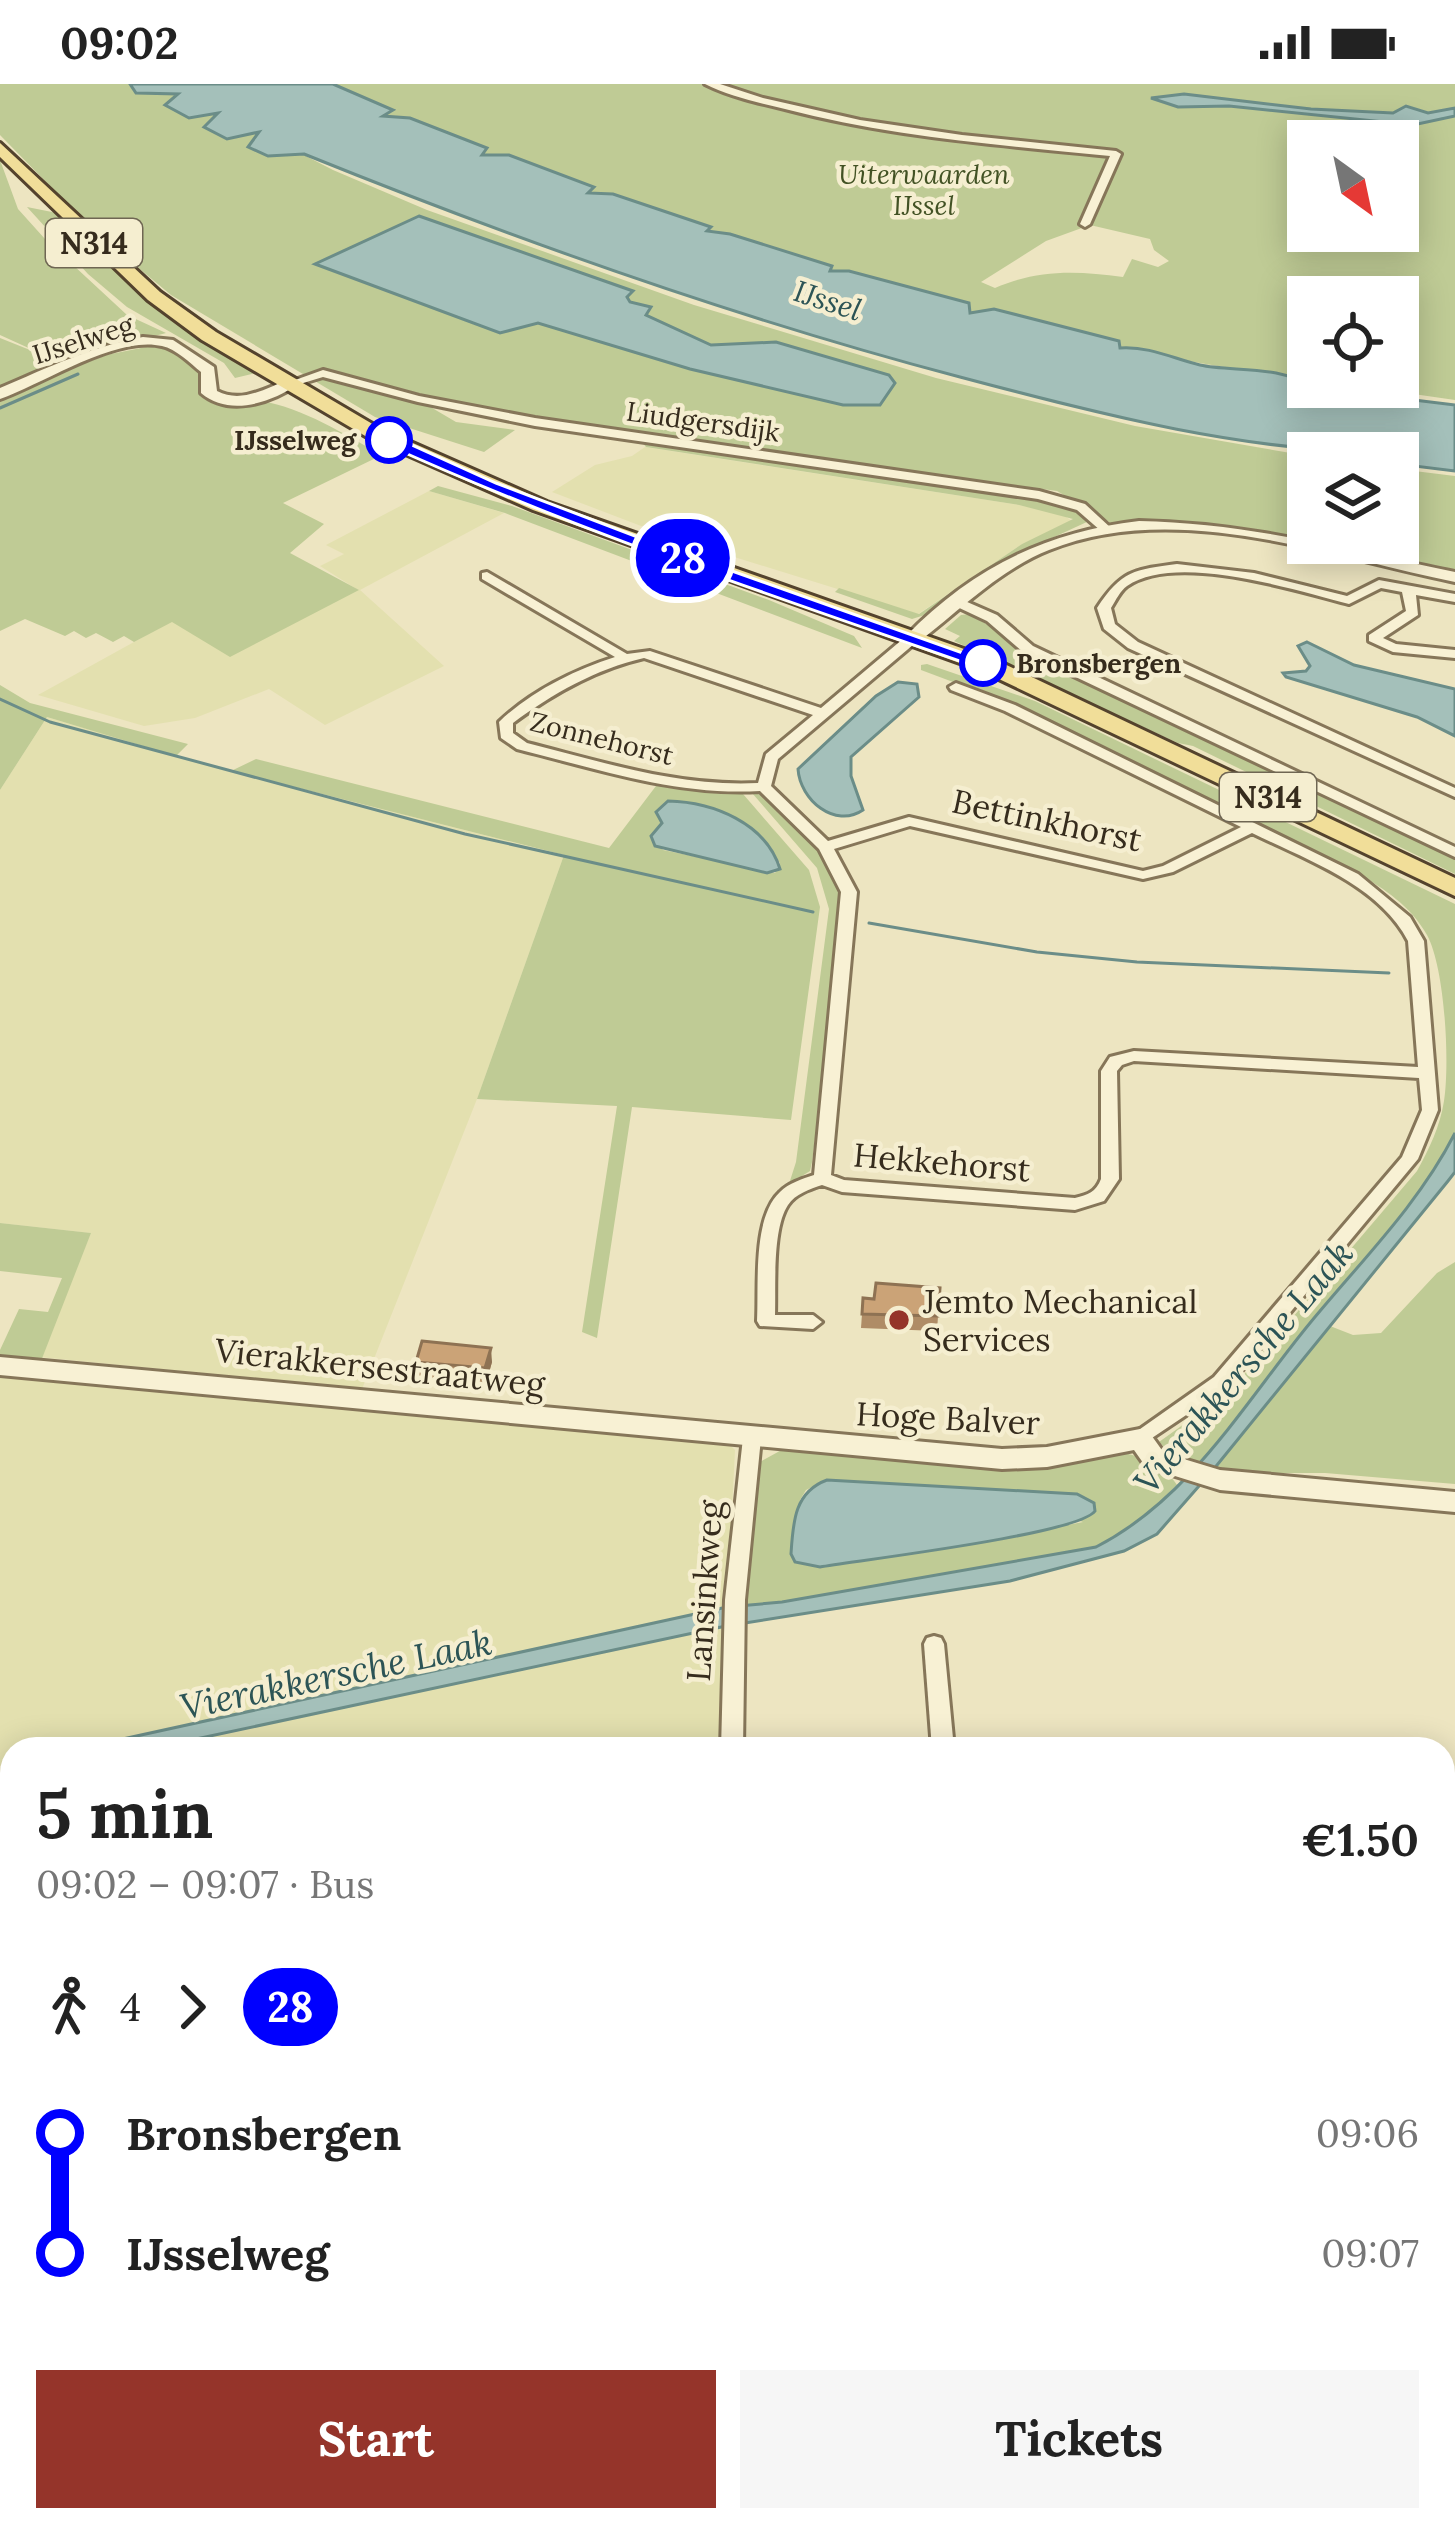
<!DOCTYPE html>
<html lang="en">
<head>
<meta charset="utf-8">
<style>
  body { margin:0; font-family:Lora,serif; background:#f6f6f6; color:#222; height:100vh; display:flex; flex-direction:column; font-size:45px; white-space:nowrap }
  * { box-sizing:border-box; margin:0 }
  p { font-size:39px; color:#767676 }
  .icon { flex:none; width:66px; height:66px; fill:none; stroke:currentColor; stroke-width:2; stroke-linecap:round; stroke-linejoin:round }
  .map { position:relative; flex:1; overflow:hidden }
  .side { position:absolute; left:0px; top:1653px; width:1455px; height:795px; display:flex; flex-direction:column; background:#fff; border-radius:36px 36px 0 0; box-shadow:0 6px 30px #0003 }
  .side>* { flex:none }
  .badge { padding:0 24px; border-radius:39px; font-size:42px; line-height:78px }
  .needle { width:78px; rotate:147deg }
  .tools { position:absolute; left:1287px; top:36px; display:grid; gap:24px }
  .tools a { display:grid; place-items:center; width:132px; height:132px; border-radius:0px; background:#fff; box-shadow:0 6px 30px #0003; font-size:60px }
  .map>.badge { position:absolute; translate:-50% -50%; box-shadow:0 0 0 6px #fff }
  .legs { display:flex; align-items:center; gap:18px; height:132px; padding:0 36px; font-size:39px }
  .legs p { margin-inline-start:auto }
  .summary { display:flex; align-items:center; justify-content:space-between; height:204px; padding:0 36px }
  h1 { font-size:66px; font-weight:800; line-height:90px }
  .cta { display:flex; gap:24px; margin-top:auto; padding:24px 36px }
  .cta a { flex:1; height:138px; border-radius:0px; background:#95342a; color:#fff; font-size:48px; font-weight:800; line-height:138px; text-align:center }
  .cta a+a { background:#f6f6f6; color:#222 }
  ul { padding:0 36px; list-style:none }
  li { display:flex; align-items:center; gap:42px; height:120px; font-size:45px }
  li i { display:grid; place-items:center; width:18px; height:100%; margin:0 15px; background:currentColor }
  li i::after { content:''; width:30px; height:30px; margin:-15px; border:9px solid; border-radius:50%; background:#fff }
  li p { margin-inline-start:auto }
  li:first-child i { background:linear-gradient(#0000 50%,currentColor 0) }
  li:last-child i { background:linear-gradient(currentColor 50%,#0000 0) }
  .status { display:flex; justify-content:space-between; align-items:center; height:84px; padding:0 60px; background:#fff; direction:ltr }
  .status svg { height:33px; fill:currentColor }
  .map>svg:first-child { display:block }
</style>
</head>
<body>
<div class="status"><b>09:02</b><svg viewBox="0 0 49 12"><path d="M0 12V9h3v3zM5 12V6h3v6zM10 12V3h3v9zM15 12V0h3v12zM26 1h20v11H26zM47 4h2v5h-2z"/></svg></div>
<div class="map">
<svg width="1455" height="2447" viewBox="0 0 1455 2447">
  <rect width="100%" height="100%" fill="#ede5c1"/>
  <g fill="#e3e0af">
    <polygon points="645,363 1019,421 1064,431 1073,438 1022,460 918,530 670,453 552,408 595,381 632,372"/>
    <polygon points="429,407 504,429 360,506 444,582 325,641 269,605 195,634 144,642 38,611 172,537 358,506 320,482 344,470 326,461"/>
    <polygon points="47,633 223,685 564,771 477,1015 362,1305 39,1273 91,1149 0,1139 0,706"/>
    <polygon points="0,1286 725,1356 735,1366 727,1523 77,1665 12,1665 12,1679 0,1682"/>
    <polygon points="726,1542 722,1665 149,1665"/>
    <polygon points="12,1697 12,1981 0,1983 0,1700"/>
  </g>
  <g fill="#bfcb95" fill-rule="evenodd">
    <path d="M0 0H166L333 86 427 126 694 221 936 294 1135 342 1308 372V459H1398V385L1455 392V490L1197 439H1111L1057 407C817 374 568 356 336 287L328 292 422 318 456 338 515 346 484 368 375 333 171 211 94 147 0 51Z"/>
    <path d="M315 0H1455V316L1365 303H1398V213H1308V295C1110 271 922 218 732 158 590 112 450 64 315 0ZM1308 57H1398V147H1308ZM1090 141 1150 155 1154 166 1169 177 1158 183 1132 175 1123 193C1077 187 1039 185 995 204L981 198 1046 157Z"/>
    <polygon points="0,76 18,125 45,155 127,231 166,249 76,273 38,256 66,278 0,305 0,254 55,276 0,251"/>
    <polygon points="27,123 57,129 136,204 256,289 235,294 224,279 127,223 88,190"/>
    <path d="M161 260 203 287C203 294 200 308 206 314 220 330 245 314 261 317 304 324 343 350 382 371L283 419 324 440 290 469 359 506 230 573 172 538 134 558 124 552 113 558 96 549 86 554 74 547 65 552 25 535 0 547V312L106 271Z"/>
    <polygon points="642,358 1049,416 1068,421 1089,437 1026,466 928,530 912,535 835,508 839,504 919,530 1022,460 1073,435 1019,421 646,363"/>
    <polygon points="438,402 512,422 769,516 854,552 862,564 505,429 429,407"/>
    <polygon points="970,530 1050,579 1455,774 1455,790 1193,662 1178,659 954,557 960,552 945,545 961,531"/>
    <path d="M927 580 1035 617 1455 820V1049L1423 1103 1198 1381 1169 1368 1159 1358 1230 1307 1417 1087C1429 1065 1440 1043 1444 1017 1450 979 1445 884 1427 851 1410 821 1385 806 1358 789L1017 622 921 586V581Z"/>
    <polygon points="0,601 30,619 188,660 176,672 47,633 0,706"/>
    <path d="M256 675 609 764 659 698 711 709 743 710 809 786 820 823 791 1036 632 1023 597 1254 582 1248 617 1022 477 1015 564 771 231 687ZM668 717C718 717 752 739 780 779L775 789 663 766 651 752 662 739 657 728Z"/>
    <path d="M752 709 768 712C800 746 839 780 844 828L812 1078 810 1087 789 1100 796 1078 829 825 817 784Z"/>
    <polygon points="0,1139 91,1149 41,1277 0,1273 0,1266 19,1225 48,1228 62,1194 0,1187"/>
    <polygon points="1455,1178 1455,1400 1325,1389 1211,1389 1330,1242 1353,1251 1381,1249 1437,1189"/>
    <path d="M787 1363 1118 1368C1140 1371 1165 1382 1177 1401L1137 1440 1096 1463 782 1518 727 1523 758 1379ZM827 1396 981 1406 1083 1438 1006 1453 800 1416 806 1406Z"/>
    <polygon points="12,1981 12,2099 0,2108 0,1983"/>
    <polygon points="278,2436 632,2436 632,2447 282,2447"/>
  </g>
  <g fill="#a4c0ba" stroke="#6b8d88" stroke-width="3">
    <path d="M130 0H333L393 26 383 32 410 34 487 64 482 71H509L594 103 588 109 613 110 711 143 707 147 730 150 832 182 830 187H849L969 219 970 229 994 225 1119 257 1120 264C1150 262 1174 275 1200 281 1231 288 1284 281 1308 303L1455 321V387L1398 380V369C1249 369 1103 331 960 293 736 234 519 157 304 70L268 72 248 63 259 48 227 55 204 43 218 29 189 34 165 21 178 10 136 9Z"/>
    <polygon points="1184,10 1311,25 1393,29 1406,22 1428,29 1455,24 1455,32 1413,41 1229,22 1178,23 1151,14"/>
    <polygon points="419,132 633,207 627,213 630,218 651,223 646,231 711,261 776,258 889,291 895,299 880,321 843,321 690,285 538,239 500,249 315,180"/>
    <polygon points="1307,558 1354,581 1455,605 1455,652 1417,633 1286,593 1283,589 1306,587 1310,582 1298,562"/>
    <path d="M898 598 917 600 919 613 851 673V692L863 726C835 745 800 716 798 685L876 612Z"/>
    <path d="M668 717C713 718 766 739 780 785L767 789 655 762 651 752 662 739 656 728Z"/>
    <path d="M1455 1049V1088L1448 1097 1213 1386 1157 1450 1124 1467 1010 1497 726 1542 149 1665H77L727 1523 782 1518 1096 1463C1190 1415 1245 1318 1310 1239 1361 1177 1419 1120 1455 1049Z"/>
    <path d="M827 1396 1077 1410 1094 1419 1095 1427C1079 1450 861 1476 820 1483L795 1478 791 1470C793 1439 794 1408 827 1396Z"/>
  </g>
  <g fill="none" stroke-linecap="round" stroke-linejoin="round">
    <g stroke="#6b8d88" stroke-width="3">
      <polyline points="0,324 78,290"/>
      <polyline points="0,615 50,638 465,750 813,828"/>
      <polyline points="869,839 1037,868 1137,878 1389,889"/>
    </g>
    <defs>
      <g id="minor">
        <path d="M705 0H720L763 14 860 36 962 51 1116 67 1121 70 1090 140 1085 143 1080 140 1110 72C1001 61 891 53 785 25 759 19 729 12 705 0Z"/>
        <polygon points="323,286 419,312 535,334 1039,407 1085,420 1111,444 1101,447 1077,426 1038,415 535,342 418,318 323,293 290,303 284,300"/>
        <path d="M1177 480 1254 489 1347 512 1379 496 1455 510V518L1416 511 1418 531 1383 554 1396 560 1455 566V574L1393 568 1369 557V551L1406 527 1402 508 1381 504 1349 520C1295 506 1176 468 1127 502 1120 507 1116 516 1111 524L1115 540 1138 558 1455 704V713L1128 564 1104 545 1097 524C1122 486 1134 486 1177 480Z"/>
        <path d="M487 488 627 570 650 567 821 624 910 549H920V555L778 675 771 702 828 757 909 733 1143 787 1163 782 1241 743 1005 627 951 606 949 603 956 599 1015 621 1358 790 1410 833 1424 857 1438 1026 1418 1075 1228 1303 1140 1362 1133 1360 1131 1355 1133 1350 1214 1293 1402 1073 1422 1026 1419 994 1134 977 1122 981 1117 987 1119 1095 1104 1117 1075 1126 842 1108 822 1101C810 1105 795 1110 788 1121 772 1145 776 1202 775 1231H813L822 1238 813 1245 760 1242 757 1237C759 1202 752 1134 780 1108 789 1099 802 1095 814 1091L841 808 819 765 760 707C676 712 598 685 517 665L501 654 499 638C530 608 574 586 615 573L482 495V489ZM644 574 813 631 766 670 758 699C678 703 603 678 527 659L513 649V639C552 610 596 585 644 574ZM910 742 1143 795 1173 788 1252 749C1307 776 1379 801 1408 857L1418 983 1134 967 1110 973 1101 987V1095C1096 1108 1088 1111 1075 1114L844 1096 831 1091 857 808 834 765Z"/>
        <polygon points="958,514 997,531 1033,562 1455,763 1455,773 1023,568 987,537 953,521 951,518"/>
        <polygon points="752,1347 759,1349 761,1354 745,1516 743,1665 721,1665 725,1516 743,1354 745,1349"/>
        <polygon points="934,1552 941,1554 944,1560 954,1665 932,1665 924,1560 927,1554"/>
        <rect x="1443" y="1728" width="12" height="18"/>
        <polygon points="1443,2149 1452,2152 1455,2160 1455,2240 1446,2236 1443,2228"/>
        <rect x="698" y="2436" width="26" height="11"/>
        <rect x="970" y="2436" width="26" height="11"/>
      </g>
      <g id="tertiary">
        <path d="M143 253 173 256 214 283 217 307C242 320 266 304 290 295L298 300C271 319 229 333 201 309V288C190 279 176 265 162 262 116 251 43 300 0 315V304C47 284 93 262 143 253Z"/>
        <path d="M1139 437C1250 439 1347 466 1455 488V498C1328 472 1176 415 1049 466 1001 485 961 525 921 556L915 557 906 552C972 484 1046 448 1139 437Z"/>
        <polygon points="0,1273 1002,1365 1047,1363 1140,1345 1149,1348 1164,1369 1220,1386 1455,1408 1455,1428 1220,1406 1146,1383 1134,1366 1047,1383 1002,1385 0,1291"/>
      </g>
      <polygon id="primary" points="0,59 160,208 216,248 381,345 547,418 998,577 1455,794 1455,812 982,587 533,426 367,353 202,256 148,216 0,73"/>
    </defs>
    <use href="#minor" stroke="#867659" stroke-width="6"/>
    <use href="#tertiary" stroke="#867659" stroke-width="6"/>
    <use href="#primary" stroke="#54432d" stroke-width="6"/>
    <use href="#minor" fill="#f8f1d4" fill-rule="evenodd"/>
    <use href="#tertiary" fill="#f8f1d4" fill-rule="evenodd"/>
    <use href="#primary" fill="#f1de99" fill-rule="evenodd"/>
  </g>
  <g fill="#af8c66">
    <polygon points="862,1230 938,1232 937,1247 861,1244"/>
    <polygon points="416,1278 492,1278 486,1299 418,1292"/>
  </g>
  <polygon fill="#8e7253" points="491,1264 492,1278 486,1299 485,1284"/>
  <g fill="#cba377" stroke="#8e7253" stroke-width="3">
    <polygon points="876,1199 940,1204 938,1232 862,1230 863,1214 874,1215"/>
    <polygon points="422,1257 491,1264 485,1284 416,1278"/>
  </g>
  <path fill="#00f" stroke="#fff" stroke-width="3" d="M383 353H394L496 399 656 460 991 579 977 583C777 513 576 447 383 359Z"/>
  <g fill="#fff" stroke="#00f" stroke-width="6">
    <circle cx="389" cy="356" r="21"/>
    <circle cx="983" cy="579" r="21"/>
  </g>
  <circle fill="#95342a" stroke="#f5eed0" stroke-width="4.5" cx="899" cy="1236" r="12"/>
  <g text-anchor="middle" dominant-baseline="central" stroke-width="9" stroke-linejoin="round" paint-order="stroke">
    <g font-size="27" font-style="italic" fill="#425224" stroke="#f5eed0">
      <text x="924" y="90">Uiterwaarden<tspan x="924" dy="31">IJssel</tspan></text>
    </g>
    <g font-size="27" fill="#362c1d" stroke="#f5eed0">
      <text transform="translate(83 255) rotate(-18)">IJselweg</text>
      <text transform="translate(703 337) rotate(8)">Liudgersdijk</text>
      <text transform="translate(602 654) rotate(14)">Zonnehorst</text>
    </g>
    <g font-size="27" font-weight="bold" fill="#362c1d" stroke="#f5eed0" text-anchor="end">
      <text x="356" y="356">IJsselweg</text>
      <text x="1016" y="579" text-anchor="start">Bronsbergen</text>
    </g>
    <g fill="#f5eed0" stroke="#6f6653" stroke-width="3">
      <rect x="46" y="135" width="96" height="48" rx="9"/>
      <rect x="1220" y="689" width="96" height="48" rx="9"/>
    </g>
    <g font-size="30" font-weight="bold" fill="#362c1d">
      <text x="94" y="159">N314</text>
      <text x="1268" y="713">N314</text>
    </g>
    <g font-size="30" font-style="italic" fill="#2c5456" stroke="#f5eed0">
      <text transform="translate(828 216) rotate(18)">IJssel</text>
    </g>
    <g font-size="33" fill="#362c1d" stroke="#f5eed0">
      <text transform="translate(1047 736) rotate(12)">Bettinkhorst</text>
      <text transform="translate(942 1078) rotate(5)">Hekkehorst</text>
      <text transform="translate(380 1283) rotate(6)">Vierakkersestraatweg</text>
      <text transform="translate(948 1334) rotate(3)">Hoge Balver</text>
      <text transform="translate(704 1507) rotate(-86)">Lansinkweg</text>
    </g>
    <g font-size="33" fill="#362c1d" stroke="#f5eed0" text-anchor="start">
      <text x="923" y="1217">Jemto Mechanical<tspan x="923" dy="38">Services</tspan></text>
    </g>
    <g font-size="36" font-style="italic" fill="#2c5456" stroke="#f5eed0">
      <text transform="translate(1243 1283) rotate(-50)">Vierakkersche Laak</text>
      <text transform="translate(336 1590) rotate(-12)">Vierakkersche Laak</text>
    </g>
  </g>
</svg>
<div class="tools">
<a><svg class="needle" viewBox="-14 -14 28 28"><path d="M0-13l5 13h-10z" fill="#e53935"/><path d="M0 13l5-13h-10z" fill="#767676"/></svg></a>
<a><svg class="icon" aria-label="locate" viewBox="0 0 24 24"><circle cx="12" cy="12" r="6"/><path d="M12 2v4M12 18v4M2 12h4M18 12h4"/></svg></a>
<a><svg class="icon" aria-label="layers" viewBox="0 0 24 24"><path d="M12 4l9 5-9 5-9-5zM3 14l9 5 9-5"/></svg></a>
</div>
<b class="badge" style="left:683px;top:474px;background:#00f;color:#fff">28</b>
<section class="side">
<div class="summary"><div><h1>5 min</h1><p>09:02 – 09:07 · Bus</p></div><b>€1.50</b></div>
<div class="legs"><svg class="icon" aria-label="walk" viewBox="0 0 24 24"><circle cx="13" cy="4" r="2"/><path d="M13 8l-2 6 4 7M11 14l-3 7M7 12l3-4h3l4 4"/></svg>4<svg class="icon" aria-label="forward" viewBox="0 0 24 24"><path d="M9 5l7 7-7 7"/></svg><b class="badge" style="background:#00f;color:#fff">28</b></div>
<ul>
<li><i style="color:#00f"></i><b>Bronsbergen</b><p>09:06</p></li>
<li><i style="color:#00f"></i><b>IJsselweg</b><p>09:07</p></li>
</ul>
<div class="cta"><a>Start</a><a>Tickets</a></div>
</section>
</div>
</body>
</html>
